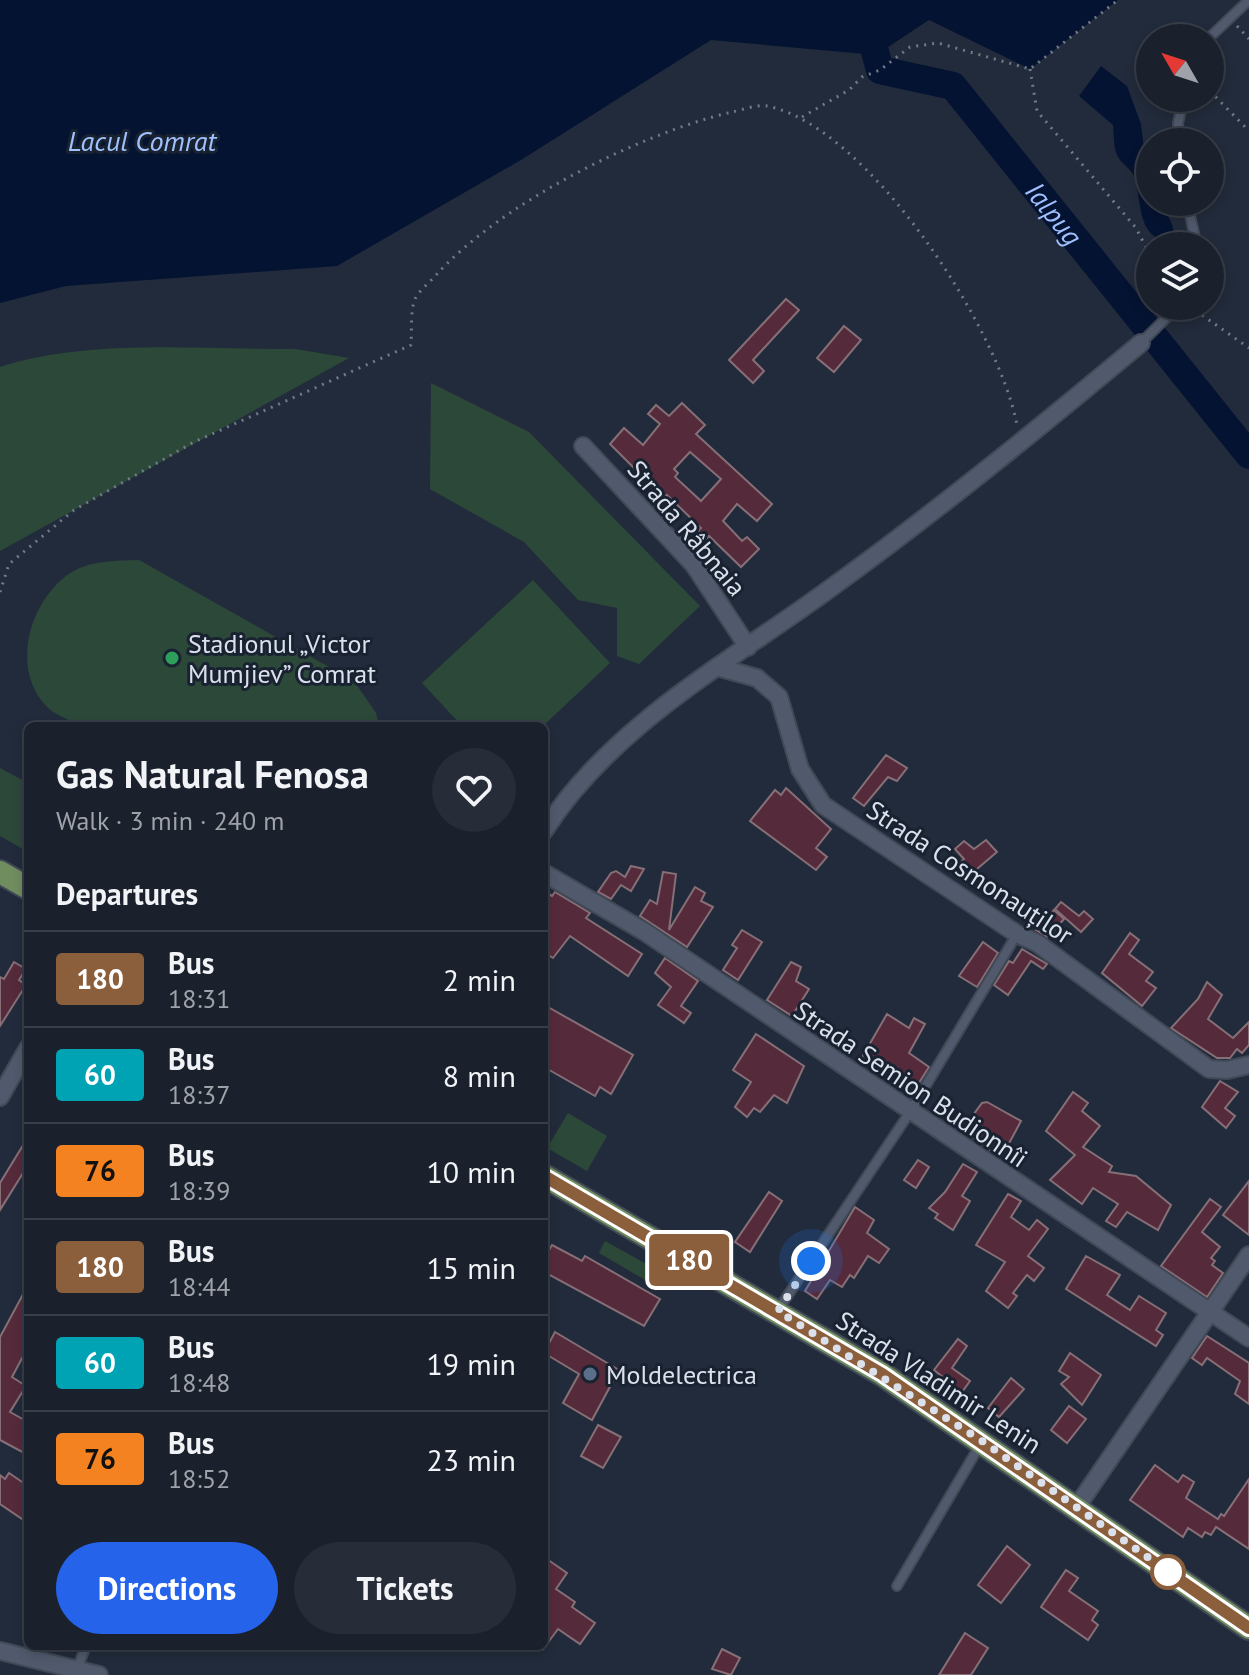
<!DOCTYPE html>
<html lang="en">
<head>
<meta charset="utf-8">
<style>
  body { margin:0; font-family:"PT Sans",sans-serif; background:#272d38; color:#f1f3f6; height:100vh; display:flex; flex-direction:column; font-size:30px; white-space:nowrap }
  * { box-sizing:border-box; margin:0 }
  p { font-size:26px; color:#9fa3a9 }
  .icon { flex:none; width:44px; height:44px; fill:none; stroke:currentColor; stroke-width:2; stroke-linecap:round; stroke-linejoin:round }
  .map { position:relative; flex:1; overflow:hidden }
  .details { position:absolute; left:24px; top:722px; width:524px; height:928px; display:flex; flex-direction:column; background:#1a202c; border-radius:12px; box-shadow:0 4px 12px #0003,0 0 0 2px #383e48 }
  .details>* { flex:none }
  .badge { padding:0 16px; border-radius:6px; font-size:28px; line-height:52px }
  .needle { width:52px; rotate:309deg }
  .controls { position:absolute; left:1136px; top:24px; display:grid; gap:16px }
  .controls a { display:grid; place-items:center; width:88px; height:88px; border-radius:50%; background:#1a202c; box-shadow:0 4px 12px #0003,0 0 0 2px #383e48; font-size:40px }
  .you { position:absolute; width:40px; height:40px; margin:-20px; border:6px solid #fff; border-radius:50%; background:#1a73e8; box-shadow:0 0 0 12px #1a73e833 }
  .map>.badge { position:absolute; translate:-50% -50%; box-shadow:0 0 0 4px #fff }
  h2 { padding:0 32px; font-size:30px; line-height:72px }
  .round { display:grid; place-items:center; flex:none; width:84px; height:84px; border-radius:42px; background:#272d38 }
  .summary { display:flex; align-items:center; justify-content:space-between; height:136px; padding:0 32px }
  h1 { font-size:38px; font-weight:800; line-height:60px }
  .action { display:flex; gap:16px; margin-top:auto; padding:16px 32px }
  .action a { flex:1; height:92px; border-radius:48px; background:#2563eb; color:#fff; font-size:32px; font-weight:800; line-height:92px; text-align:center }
  .action a+a { background:#272d38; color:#f1f3f6 }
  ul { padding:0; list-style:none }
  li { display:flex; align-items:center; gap:24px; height:96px; padding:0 32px; border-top:2px solid #383e48 }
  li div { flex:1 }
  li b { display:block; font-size:30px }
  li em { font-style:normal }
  li .badge { min-width:88px; font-weight:700; text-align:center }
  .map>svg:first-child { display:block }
</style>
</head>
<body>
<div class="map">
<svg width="1249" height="1675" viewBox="0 0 1249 1675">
  <rect width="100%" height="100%" fill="#222b3b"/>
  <g fill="#2c4839">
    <path d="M295 349 349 358 0 551V367C92 338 199 350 295 349Z"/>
    <polygon points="431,383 529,432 700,606 639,664 617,656 617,608 578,600 524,542 430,489"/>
    <path d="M139 560 354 681 376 713 379 726H80C70 720 55 715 47 707 9 669 30 598 72 572 92 560 117 561 139 560Z"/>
    <polygon points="533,580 610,663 543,726 462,726 422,683"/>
    <polygon points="0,768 28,783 28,852 0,836"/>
    <polygon points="568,1113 607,1136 587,1171 547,1148"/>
    <polygon points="605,1241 659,1271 652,1284 599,1253"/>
  </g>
  <g fill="#051332">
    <polygon points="0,0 1118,0 1030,69 929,20 876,55 711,40 521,160 337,266 66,286 0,303"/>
    <path d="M1101 66 1127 86 1141 124 1150 202H1161L1172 224 1176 244C1135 238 1144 209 1134 176 1131 169 1122 164 1118 157 1113 149 1114 135 1113 125L1079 96Z"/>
  </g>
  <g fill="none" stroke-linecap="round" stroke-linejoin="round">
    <path stroke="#051332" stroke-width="28" id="s1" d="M861 0 880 70 953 86 1249 455"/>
  </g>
  <g fill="#552b3b" stroke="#866f76" stroke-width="2" fill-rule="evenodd">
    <polygon points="786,299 799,310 753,360 764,371 753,383 729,360"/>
    <polygon points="844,326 861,340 834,372 817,358"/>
    <path d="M682 403 705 425 696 434 772 504 757 521 737 504 723 521 742 541 747 537 759 549 741 567 709 536 706 539 698 531 701 528 667 495 661 501 652 492 655 489 610 444 624 428 643 445 660 424 648 414 656 405 669 416ZM690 452 721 479 701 501 675 477 678 473 674 469Z"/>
    <polygon points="886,755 907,768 897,781 888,777 864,806 853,798"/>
    <polygon points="786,788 831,829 816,848 827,857 816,870 750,821 775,790 781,795"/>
    <polygon points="986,840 997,852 964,880 954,868 964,859 955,849 964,841 974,849"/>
    <polygon points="631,866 644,869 631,891 621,885 611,899 598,892 611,873 616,871 625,877"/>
    <polygon points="663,872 676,874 669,930 695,887 705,893 701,901 713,907 687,947 640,916 650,900 657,904"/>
    <polygon points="544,890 552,896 555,892 590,913 586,918 642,954 628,976 570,936 553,958 544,952"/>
    <polygon points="1061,902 1079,916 1084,911 1093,919 1081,932 1055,909"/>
    <polygon points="1054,910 1064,919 1048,937 1036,930"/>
    <polygon points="742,930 762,942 738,980 723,970 737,948 732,945"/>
    <polygon points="1130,933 1139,940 1129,954 1153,972 1146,981 1156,988 1142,1006 1102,973"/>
    <polygon points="983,942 998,953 977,987 959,976"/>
    <polygon points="1022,949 1047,964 1043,969 1031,961 1008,995 994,985 1009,961 1013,963"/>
    <polygon points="665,958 698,981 681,1006 691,1013 684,1023 658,1005 671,987 655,973"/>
    <polygon points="14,962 26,969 19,980 26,985 0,1026 0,977 4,979"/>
    <polygon points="791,962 801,967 796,981 809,989 792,1016 767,1000"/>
    <polygon points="1207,982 1222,995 1208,1019 1233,1038 1249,1022 1249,1045 1242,1053 1237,1049 1230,1058 1217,1058 1171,1028 1198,999"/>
    <polygon points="548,1007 633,1055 611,1094 600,1087 595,1096 544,1067 544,1015"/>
    <polygon points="887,1014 909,1028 914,1018 925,1024 909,1053 929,1067 917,1086 903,1076 895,1086 861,1059"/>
    <polygon points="756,1034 804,1066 787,1103 774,1095 760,1112 754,1108 747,1117 735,1107 751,1082 733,1070"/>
    <polygon points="1220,1081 1238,1092 1225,1108 1235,1116 1226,1128 1202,1107"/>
    <polygon points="1073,1092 1088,1103 1082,1111 1100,1126 1083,1147 1112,1166 1109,1172 1136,1176 1171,1205 1158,1230 1127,1212 1116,1227 1106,1221 1118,1204 1093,1188 1082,1204 1050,1180 1075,1155 1046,1131"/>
    <polygon points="987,1102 1021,1121 1006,1149 1002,1147 997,1155 962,1130 982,1103"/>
    <polygon points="28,1137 28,1165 0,1210 0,1183"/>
    <polygon points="918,1160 929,1167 916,1188 904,1180"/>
    <polygon points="963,1164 977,1172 962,1196 970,1201 953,1230 935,1218 938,1214 929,1208 945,1192"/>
    <polygon points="1249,1181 1249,1235 1223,1215"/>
    <polygon points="769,1192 782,1201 750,1252 735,1242"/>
    <polygon points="1008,1194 1021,1201 1011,1217 1029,1230 1037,1220 1048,1229 1028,1256 1044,1268 1034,1281 1027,1275 1013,1293 1017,1296 1008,1308 986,1291 1005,1262 976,1245"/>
    <polygon points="1210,1199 1221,1207 1202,1232 1220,1247 1211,1258 1215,1261 1212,1265 1223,1273 1207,1297 1161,1266"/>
    <polygon points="855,1207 874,1220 867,1233 889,1249 879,1263 868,1256 854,1278 850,1275 842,1287 830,1280 817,1299 805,1291"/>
    <polygon points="552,1245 582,1261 585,1256 660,1299 644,1326 544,1272 544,1259"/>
    <polygon points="1086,1256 1120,1275 1107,1295 1130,1310 1139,1296 1166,1313 1156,1330 1163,1335 1156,1346 1066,1289"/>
    <polygon points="28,1285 28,1347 12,1377 26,1386 10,1412 28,1422 28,1455 0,1440 0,1337"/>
    <polygon points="555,1332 619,1370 592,1420 563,1403 579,1374 544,1353"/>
    <polygon points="1207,1336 1249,1363 1249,1404 1235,1394 1240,1381 1207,1358 1202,1365 1192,1358"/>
    <polygon points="958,1339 967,1346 952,1368 970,1381 962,1392 934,1370"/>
    <polygon points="1070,1353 1101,1375 1082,1405 1061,1384 1069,1377 1059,1371"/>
    <polygon points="1011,1378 1024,1389 999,1417 988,1408"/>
    <polygon points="1069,1406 1086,1419 1067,1443 1051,1430"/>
    <polygon points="598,1425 621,1437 603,1468 581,1456"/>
    <polygon points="1155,1465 1178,1482 1183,1475 1194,1482 1186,1498 1218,1519 1221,1514 1224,1516 1249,1479 1249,1549 1216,1527 1211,1535 1205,1532 1202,1537 1188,1528 1183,1537 1130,1500"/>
    <polygon points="9,1473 28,1486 28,1523 0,1504 0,1475 5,1479"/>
    <polygon points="1007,1546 1030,1565 1001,1603 978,1585"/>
    <polygon points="544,1557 567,1573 556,1589 575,1602 572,1607 595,1623 580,1644 558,1629 544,1648"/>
    <polygon points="1066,1570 1078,1578 1069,1591 1098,1611 1092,1620 1098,1625 1088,1640 1041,1607"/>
    <polygon points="965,1633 988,1648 971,1675 939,1675"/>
    <polygon points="722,1649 740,1658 731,1675 712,1669"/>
  </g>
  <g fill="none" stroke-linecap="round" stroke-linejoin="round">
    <defs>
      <g id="service">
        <polyline points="1209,38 1249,0"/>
        <polyline points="1179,142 1178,123 1184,98"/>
        <polyline points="1187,202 1197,246"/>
        <polyline points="1141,343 1178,306"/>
        <polyline points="778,1310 910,1112 1017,934"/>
        <polyline points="897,1586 980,1445"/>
        <polyline points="77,1669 86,1646"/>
      </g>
      <g id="minor">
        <polyline points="583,446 694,565 748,647"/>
        <polyline points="717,667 757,678 779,697 800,769 823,805 1017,934 1037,943 1209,1069 1227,1070 1249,1065"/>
        <path d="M544 831C612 725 728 663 828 590 936 512 1039 428 1141 343"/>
        <polyline points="544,873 645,932 1249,1338"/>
        <polyline points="0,1097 28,1048"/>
        <polyline points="1076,1508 1249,1255"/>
        <polyline points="0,1651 99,1675"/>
      </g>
      <g id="primary">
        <polyline points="0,872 28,888"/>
        <polyline points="544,1176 882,1374 1249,1628"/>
      </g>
    </defs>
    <use href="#service" stroke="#414957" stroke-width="12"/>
    <use href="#minor" stroke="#414957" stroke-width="20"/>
    <use href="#primary" stroke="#414957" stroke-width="26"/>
    <g stroke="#727a87" stroke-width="3" stroke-dasharray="2 6" stroke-linecap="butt">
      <polyline points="1237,26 1249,39"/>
      <polyline points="1030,69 1037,111 1136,228 1150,255"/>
      <polyline points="1210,91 1249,131"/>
      <polyline points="802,117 849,90 862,77 880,70 910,47 938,43 1030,69 1118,0"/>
      <polyline points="1189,306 1249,348"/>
      <path d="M0 592 9 564 74 510 194 442 411 345C412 331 410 308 416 297 421 289 431 281 437 274 502 203 638 134 732 112 742 110 757 104 767 106 868 126 999 329 1017 425"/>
    </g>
    <use href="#service" stroke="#505a6c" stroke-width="8"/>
    <use href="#minor" stroke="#505a6c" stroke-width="16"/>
    <use href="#primary" stroke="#708d60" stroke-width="22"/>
  </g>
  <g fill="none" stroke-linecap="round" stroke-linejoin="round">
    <defs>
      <polyline id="line" points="544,1176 882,1374 1249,1628"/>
    </defs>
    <use href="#line" stroke="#fff" stroke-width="18"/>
    <use href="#line" stroke="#8b5e3c" stroke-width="12"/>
    <polyline stroke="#dbe1ec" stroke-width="8" stroke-dasharray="0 14.4" points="811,1261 778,1311 982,1441 1173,1575 1168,1572"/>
  </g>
  <circle fill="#2e9e5b" stroke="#192231" stroke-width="3" cx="172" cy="658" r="8"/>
  <circle fill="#5c6f8a" stroke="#192231" stroke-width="3" cx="590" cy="1374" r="8"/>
  <circle fill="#fff" stroke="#8b5e3c" stroke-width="4" cx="1168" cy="1572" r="16"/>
  <g text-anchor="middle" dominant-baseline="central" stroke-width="6" stroke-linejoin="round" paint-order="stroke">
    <g font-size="26" fill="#dbe1ec" stroke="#192231">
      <text transform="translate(687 528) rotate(50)">Strada Râbnaia</text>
      <text transform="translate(970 872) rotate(33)">Strada Cosmonauților</text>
      <text transform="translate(911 1084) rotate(34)">Strada Semion Budionnîi</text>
      <text transform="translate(939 1382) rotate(33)">Strada Vladimir Lenin</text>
    </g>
    <g font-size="26" fill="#dbe1ec" stroke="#192231" text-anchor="start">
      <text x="188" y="643">Stadionul „Victor<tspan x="188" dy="30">Mumjiev” Comrat</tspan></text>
      <text x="606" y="1374">Moldelectrica</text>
    </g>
    <g font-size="28" font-style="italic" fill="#a0c1fe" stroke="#192231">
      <text x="142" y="140">Lacul Comrat</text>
      <text stroke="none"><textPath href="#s1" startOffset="310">Ialpug</textPath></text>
    </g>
  </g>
</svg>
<div class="controls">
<a><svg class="needle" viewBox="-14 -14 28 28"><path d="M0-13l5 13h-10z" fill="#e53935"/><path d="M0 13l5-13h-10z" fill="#9fa3a9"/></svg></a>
<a><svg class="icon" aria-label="locate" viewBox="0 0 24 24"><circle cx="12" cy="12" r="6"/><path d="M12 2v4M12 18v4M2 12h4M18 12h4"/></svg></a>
<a><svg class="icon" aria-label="layers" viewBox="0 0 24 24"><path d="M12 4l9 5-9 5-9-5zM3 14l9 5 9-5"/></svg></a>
</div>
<div class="you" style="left:811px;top:1261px"></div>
<b class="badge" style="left:689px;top:1260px;background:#8b5e3c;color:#fff">180</b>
<section class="details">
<div class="summary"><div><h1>Gas Natural Fenosa</h1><p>Walk · 3 min · 240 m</p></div><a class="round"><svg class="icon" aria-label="heart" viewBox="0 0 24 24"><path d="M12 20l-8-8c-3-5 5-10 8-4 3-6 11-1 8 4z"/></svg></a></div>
<h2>Departures</h2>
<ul>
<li><span class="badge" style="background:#8b5e3c;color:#fff">180</span><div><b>Bus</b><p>18:31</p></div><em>2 min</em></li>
<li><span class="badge" style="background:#00a3b4;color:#fff">60</span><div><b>Bus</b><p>18:37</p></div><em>8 min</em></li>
<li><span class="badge" style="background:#f58220;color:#111">76</span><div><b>Bus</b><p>18:39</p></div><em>10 min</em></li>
<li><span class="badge" style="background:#8b5e3c;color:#fff">180</span><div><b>Bus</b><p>18:44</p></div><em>15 min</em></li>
<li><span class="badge" style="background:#00a3b4;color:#fff">60</span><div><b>Bus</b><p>18:48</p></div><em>19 min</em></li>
<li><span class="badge" style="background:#f58220;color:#111">76</span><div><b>Bus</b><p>18:52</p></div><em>23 min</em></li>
</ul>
<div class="action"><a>Directions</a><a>Tickets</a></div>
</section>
</div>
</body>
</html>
